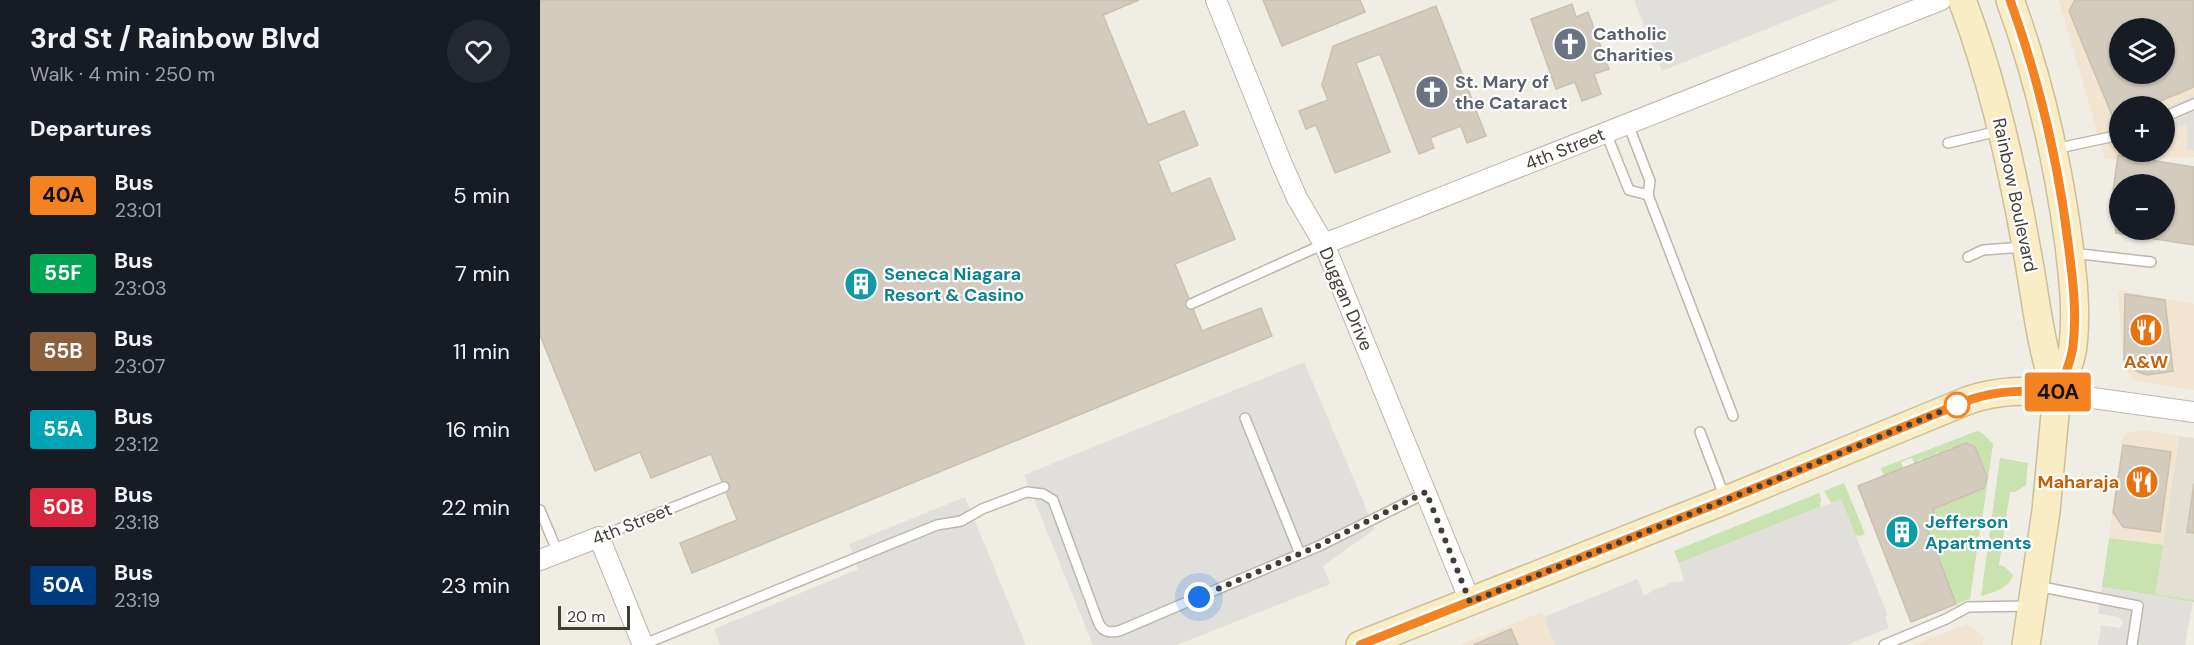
<!DOCTYPE html>
<html lang="en">
<head>
<meta charset="utf-8">
<style>
  body { margin:0; font-family:"DM Sans",sans-serif; background:#242831; color:#f1f3f6; height:100vh; display:flex; flex-direction:column; font-size:22px; white-space:nowrap }
  * { box-sizing:border-box; margin:0 }
  p { font-size:20px; color:#9ea1a6 }
  .icon { flex:none; width:33px; height:33px; fill:none; stroke:currentColor; stroke-width:2; stroke-linecap:round; stroke-linejoin:round }
  .map { position:relative; flex:1; overflow:hidden }
  .side { display:flex; flex-direction:column; background:#171b24; width:540px }
  .side>* { flex:none }
  .badge { padding:0 12px; border-radius:4px; font-size:21px; line-height:39px }
  .controls { position:absolute; left:1569px; top:18px; display:grid; gap:12px }
  .controls a { display:grid; place-items:center; width:66px; height:66px; border-radius:50%; background:#171b24; box-shadow:0 2px 4px #0004; font-size:30px }
  .scale { position:absolute; left:18px; bottom:15px; width:72px; box-sizing:border-box; padding-left:6px; border:3px solid #423d35; border-top:0; font-size:16px; line-height:21px; white-space:nowrap; color:#423d35; -webkit-text-stroke:4px #fff; paint-order:stroke }
  .you { position:absolute; width:30px; height:30px; margin:-15px; border:4px solid #fff; border-radius:50%; background:#1a73e8; box-shadow:0 0 0 9px #1a73e833 }
  .map>.badge { position:absolute; translate:-50% -50%; box-shadow:0 0 0 3px #fff }
  h2 { padding:0 30px; font-size:22px; line-height:54px }
  .round { display:grid; place-items:center; flex:none; width:63px; height:63px; border-radius:32px; background:#242831 }
  .summary { display:flex; align-items:center; justify-content:space-between; height:102px; padding:0 30px }
  h1 { font-size:28px; font-weight:800; line-height:45px }
  ul { padding:0; list-style:none }
  li { display:flex; align-items:center; gap:18px; height:78px; padding:0 30px }
  li div { flex:1 }
  li b { display:block; font-size:22px }
  li em { font-style:normal }
  li .badge { min-width:66px; font-weight:700; text-align:center }
  main { display:flex; flex:1; min-height:0 }
  .map>svg:first-child { display:block }
</style>
</head>
<body>
<main>
<section class="side">
<div class="summary"><div><h1>3rd St / Rainbow Blvd</h1><p>Walk · 4 min · 250 m</p></div><a class="round"><svg class="icon" aria-label="heart" viewBox="0 0 24 24"><path d="M12 20l-8-8c-3-5 5-10 8-4 3-6 11-1 8 4z"/></svg></a></div>
<h2>Departures</h2>
<ul>
<li><span class="badge" style="background:#f58220;color:#111">40A</span><div><b>Bus</b><p>23:01</p></div><em>5 min</em></li>
<li><span class="badge" style="background:#00a651;color:#fff">55F</span><div><b>Bus</b><p>23:03</p></div><em>7 min</em></li>
<li><span class="badge" style="background:#8b5e3c;color:#fff">55B</span><div><b>Bus</b><p>23:07</p></div><em>11 min</em></li>
<li><span class="badge" style="background:#00a3b4;color:#fff">55A</span><div><b>Bus</b><p>23:12</p></div><em>16 min</em></li>
<li><span class="badge" style="background:#d7263d;color:#fff">50B</span><div><b>Bus</b><p>23:18</p></div><em>22 min</em></li>
<li><span class="badge" style="background:#003b80;color:#fff">50A</span><div><b>Bus</b><p>23:19</p></div><em>23 min</em></li>
</ul>
</section>
<div class="map">
<svg width="1654" height="645" viewBox="0 0 1654 645">
  <rect width="100%" height="100%" fill="#f0ede4"/>
  <polygon fill="#e4dfd3" points="1639,436 1654,438 1654,600 1615,594"/>
  <g fill="#f1e4d1" fill-rule="evenodd">
    <path d="M1519 0H1654V157L1565 159ZM1580 28H1624V74H1580ZM1580 106H1624V152H1580Z"/>
    <polygon points="1578,290 1654,304 1654,390 1602,382 1595,380 1586,370 1583,363"/>
    <polygon points="1605,430 1639,436 1623,545 1569,538 1583,438 1588,432"/>
    <polygon points="1002,612 1015,645 920,645"/>
    <polygon points="1427,624 1444,637 1443,645 1373,645"/>
  </g>
  <g fill="#cae1b0">
    <polygon points="1437,431 1442,433 1453,444 1442,520 1412,521 1395,515 1393,509 1443,488 1412,447 1400,454 1399,452 1395,453 1396,455 1389,456 1389,458 1383,460 1382,459 1378,460 1379,462 1375,464 1372,458 1361,462 1363,468 1344,476 1341,468"/>
    <path d="M1460 458 1488 463 1486 485 1475 492H1470L1459 565 1465 567 1473 575C1469 589 1453 592 1441 596Z"/>
    <polygon points="1304,483 1325,534 1320,536 1315,535 1301,499 1291,503 1284,491"/>
    <polygon points="1279,493 1281,500 1280,507 1139,563 1134,551"/>
    <polygon points="1392,524 1408,530 1440,529 1430,599 1416,604 1386,526"/>
    <polygon points="1569,538 1623,545 1615,594 1654,600 1654,602 1562,587"/>
  </g>
  <g fill="#e1dfdc">
    <polygon points="1094,0 1299,0 1122,71"/>
    <polygon points="1654,96 1654,151 1647,150 1647,128 1645,125 1625,131 1625,108"/>
    <polygon points="764,362 835,529 783,566 790,584 637,645 553,645 484,475"/>
    <polygon points="425,497 486,645 180,645 174,629 318,569 309,544"/>
    <polygon points="1301,499 1347,613 1346,619 1349,628 1307,645 1015,645 1004,617 1097,579 1104,596 1118,587 1120,588 1129,583 1144,581 1139,563"/>
    <polygon points="1562,587 1653,602 1645,645 1558,645 1561,625 1580,628 1583,623 1579,617 1558,614"/>
  </g>
  <g fill="#d3cbbe" stroke="#cac0af" stroke-width="1.5" fill-rule="evenodd">
    <polygon points="0,0 599,0 563,15 608,125 644,111 658,145 618,161 631,194 670,178 695,239 635,264 662,331 721,308 732,336 152,573 140,543 197,520 171,454 111,478 100,452 55,471 0,335"/>
    <polygon points="723,0 820,0 825,12 742,46"/>
    <path d="M1535 0H1654V87L1608 106H1580V118L1574 120 1529 11ZM1580 28H1624V74H1580Z"/>
    <polygon points="1032,4 1036,17 1048,12 1069,69 1054,74 1061,94 1042,101 1035,82 1016,89 991,19"/>
    <polygon points="896,6 946,136 927,143 921,126 890,138 894,148 879,154 840,54 816,63 850,152 795,173 776,125 766,129 759,111 788,100 782,85 793,46"/>
    <path d="M1578 155 1654 167V245L1576 233 1572 198ZM1580 184H1624V230H1580Z"/>
    <polygon points="1585,294 1625,300 1633,371 1607,375 1594,370 1584,360"/>
    <polygon points="1426,443 1435,447 1447,477 1444,488 1393,509 1394,513 1392,519 1389,525 1386,526 1416,604 1371,622 1318,486"/>
    <polygon points="1583,445 1631,452 1620,532 1583,527 1573,512"/>
    <polygon points="1654,483 1654,533 1647,532"/>
    <polygon points="971,629 978,645 933,645"/>
  </g>
  <g fill="none" stroke-linecap="round" stroke-linejoin="round">
    <defs>
      <g id="lane">
        <polyline points="1624,117 1654,104"/>
        <polyline points="1088,124 1110,181 1108,195 1193,416"/>
        <polyline points="1066,133 1089,190 1108,195"/>
        <polyline points="1408,143 1459,131"/>
        <polyline points="1514,149 1580,135"/>
        <polyline points="1532,253 1611,262"/>
        <polyline points="1428,257 1443,250 1484,247"/>
        <polyline points="651,304 784,244"/>
        <polyline points="705,418 760,554"/>
        <polyline points="1160,432 1185,498"/>
        <polyline points="0,510 18,553"/>
        <polyline points="59,537 184,487"/>
        <polyline points="1497,586 1598,606 1592,645"/>
        <path d="M102 645 397 525 421 521 442 509 487 492 503 494 513 500 559 624C564 632 569 633 579 631L779 546 886 493"/>
        <polyline points="1344,645 1406,619 1428,607 1489,606"/>
      </g>
      <g id="street">
        <polyline points="676,0 742,164 757,198 784,244 930,601"/>
        <polyline points="784,244 1401,0"/>
        <polyline points="1517,393 1654,412"/>
        <polyline points="0,560 59,537 103,645"/>
      </g>
      <g id="secondary">
        <path d="M1422 0C1453 81 1472 166 1487 251 1496 298 1500 348 1517 393"/>
        <path d="M1470 0C1499 79 1518 162 1529 245 1533 278 1537 312 1533 346 1531 362 1524 378 1517 393L1506 511 1486 645"/>
        <path d="M820 645 1186 500 1429 400C1459 390 1485 390 1517 393"/>
      </g>
    </defs>
    <use href="#lane" stroke="#bdb7ab" stroke-width="12"/>
    <use href="#street" stroke="#bdb7ab" stroke-width="22"/>
    <use href="#secondary" stroke="#ccbf97" stroke-width="30"/>
    <use href="#lane" stroke="#fff" stroke-width="9"/>
    <use href="#street" stroke="#fff" stroke-width="20"/>
    <use href="#secondary" stroke="#f9edc6" stroke-width="27"/>
  </g>
  <g fill="none" stroke-linecap="round" stroke-linejoin="round">
    <defs>
      <path id="line" d="M820 645 1186 500 1429 400C1459 390 1485 390 1517 393 1524 378 1531 362 1533 346 1537 314 1533 281 1529 250 1519 165 1499 80 1470 0"/>
    </defs>
    <use href="#line" stroke="#fff" stroke-width="14"/>
    <use href="#line" stroke="#f58220" stroke-width="9"/>
    <polyline stroke="#423d35" stroke-width="6" stroke-dasharray="0 10.8" points="659,597 778,546 886,492 930,602 1186,500 1417,405"/>
  </g>
  <defs>
    <symbol id="church-disc" viewBox="-11 -11 22 22"><circle r="9.5" fill="#6b7280" stroke="#fff"/><path d="M-1.2-6h2.4v3.5h3.3v2.4h-3.3V6h-2.4V-.1h-3.3v-2.4h3.3Z" fill="#fff"/></symbol>
    <symbol id="building-disc" viewBox="-11 -11 22 22"><circle r="9.5" fill="#0f9aa8" stroke="#fff"/><path d="M-4-6H4V6H1V3H-1V6H-4ZM-2.5-4.3h1.7v1.8h-1.7ZM.8-4.3h1.7v1.8H.8ZM-2.5-1h1.7V.8h-1.7ZM.8-1h1.7V.8H.8Z" fill="#fff"/></symbol>
    <symbol id="restaurant-disc" viewBox="-11 -11 22 22"><circle r="9.5" fill="#e8710a" stroke="#fff"/><path d="M-5-6h1v4h1v-4h1v4h1v-4h1v5L-1.5 .5V6h-2V.5L-5-1ZM5-6V6H3V1.5H1.5Q1.5-4 5-6Z" fill="#fff"/></symbol>
  </defs>
  <g fill-rule="evenodd">
    <use href="#church-disc" x="1011" y="25" width="38" height="38"/>
    <use href="#church-disc" x="873" y="73" width="38" height="38"/>
    <use href="#building-disc" x="302" y="265" width="38" height="38"/>
    <use href="#restaurant-disc" x="1587" y="311" width="38" height="38"/>
    <use href="#restaurant-disc" x="1583" y="463" width="38" height="38"/>
    <use href="#building-disc" x="1343" y="513" width="38" height="38"/>
  </g>
  <circle fill="#fff" stroke="#f58220" stroke-width="3" cx="1417" cy="405" r="12"/>
  <g text-anchor="middle" dominant-baseline="central" stroke-width="4.5" stroke-linejoin="round" paint-order="stroke">
    <g font-size="18" font-weight="bold" fill="#5b616d" stroke="#fff" text-anchor="start">
      <text x="1053" y="34">Catholic<tspan x="1053" dy="21">Charities</tspan></text>
      <text x="915" y="82">St. Mary of<tspan x="915" dy="21">the Cataract</tspan></text>
    </g>
    <g font-size="18" fill="#423d35" stroke="#fff">
      <text transform="translate(1025 149) rotate(-22)">4th Street</text>
      <text transform="translate(1475 195) rotate(78)">Rainbow Boulevard</text>
      <text transform="translate(806 299) rotate(67)">Duggan Drive</text>
      <text transform="translate(92 524) rotate(-22)">4th Street</text>
    </g>
    <g font-size="18" font-weight="bold" fill="#0d838f" stroke="#fff" text-anchor="start">
      <text x="344" y="274">Seneca Niagara<tspan x="344" dy="21">Resort &amp; Casino</tspan></text>
      <text x="1385" y="522">Jefferson<tspan x="1385" dy="21">Apartments</tspan></text>
    </g>
    <g font-size="18" font-weight="bold" fill="#c56008" stroke="#fff">
      <text x="1606" y="362">A&amp;W</text>
      <text x="1579" y="482" text-anchor="end">Maharaja</text>
    </g>
  </g>
</svg>
<div class="controls">
<a><svg class="icon" aria-label="layers" viewBox="0 0 24 24"><path d="M12 4l9 5-9 5-9-5zM3 14l9 5 9-5"/></svg></a>
<a>+</a>
<a>−</a>
</div>
<div class="scale">20 m</div>
<div class="you" style="left:659px;top:597px"></div>
<b class="badge" style="left:1518px;top:392px;background:#f58220;color:#111">40A</b>
</div>
</main>
</body>
</html>
